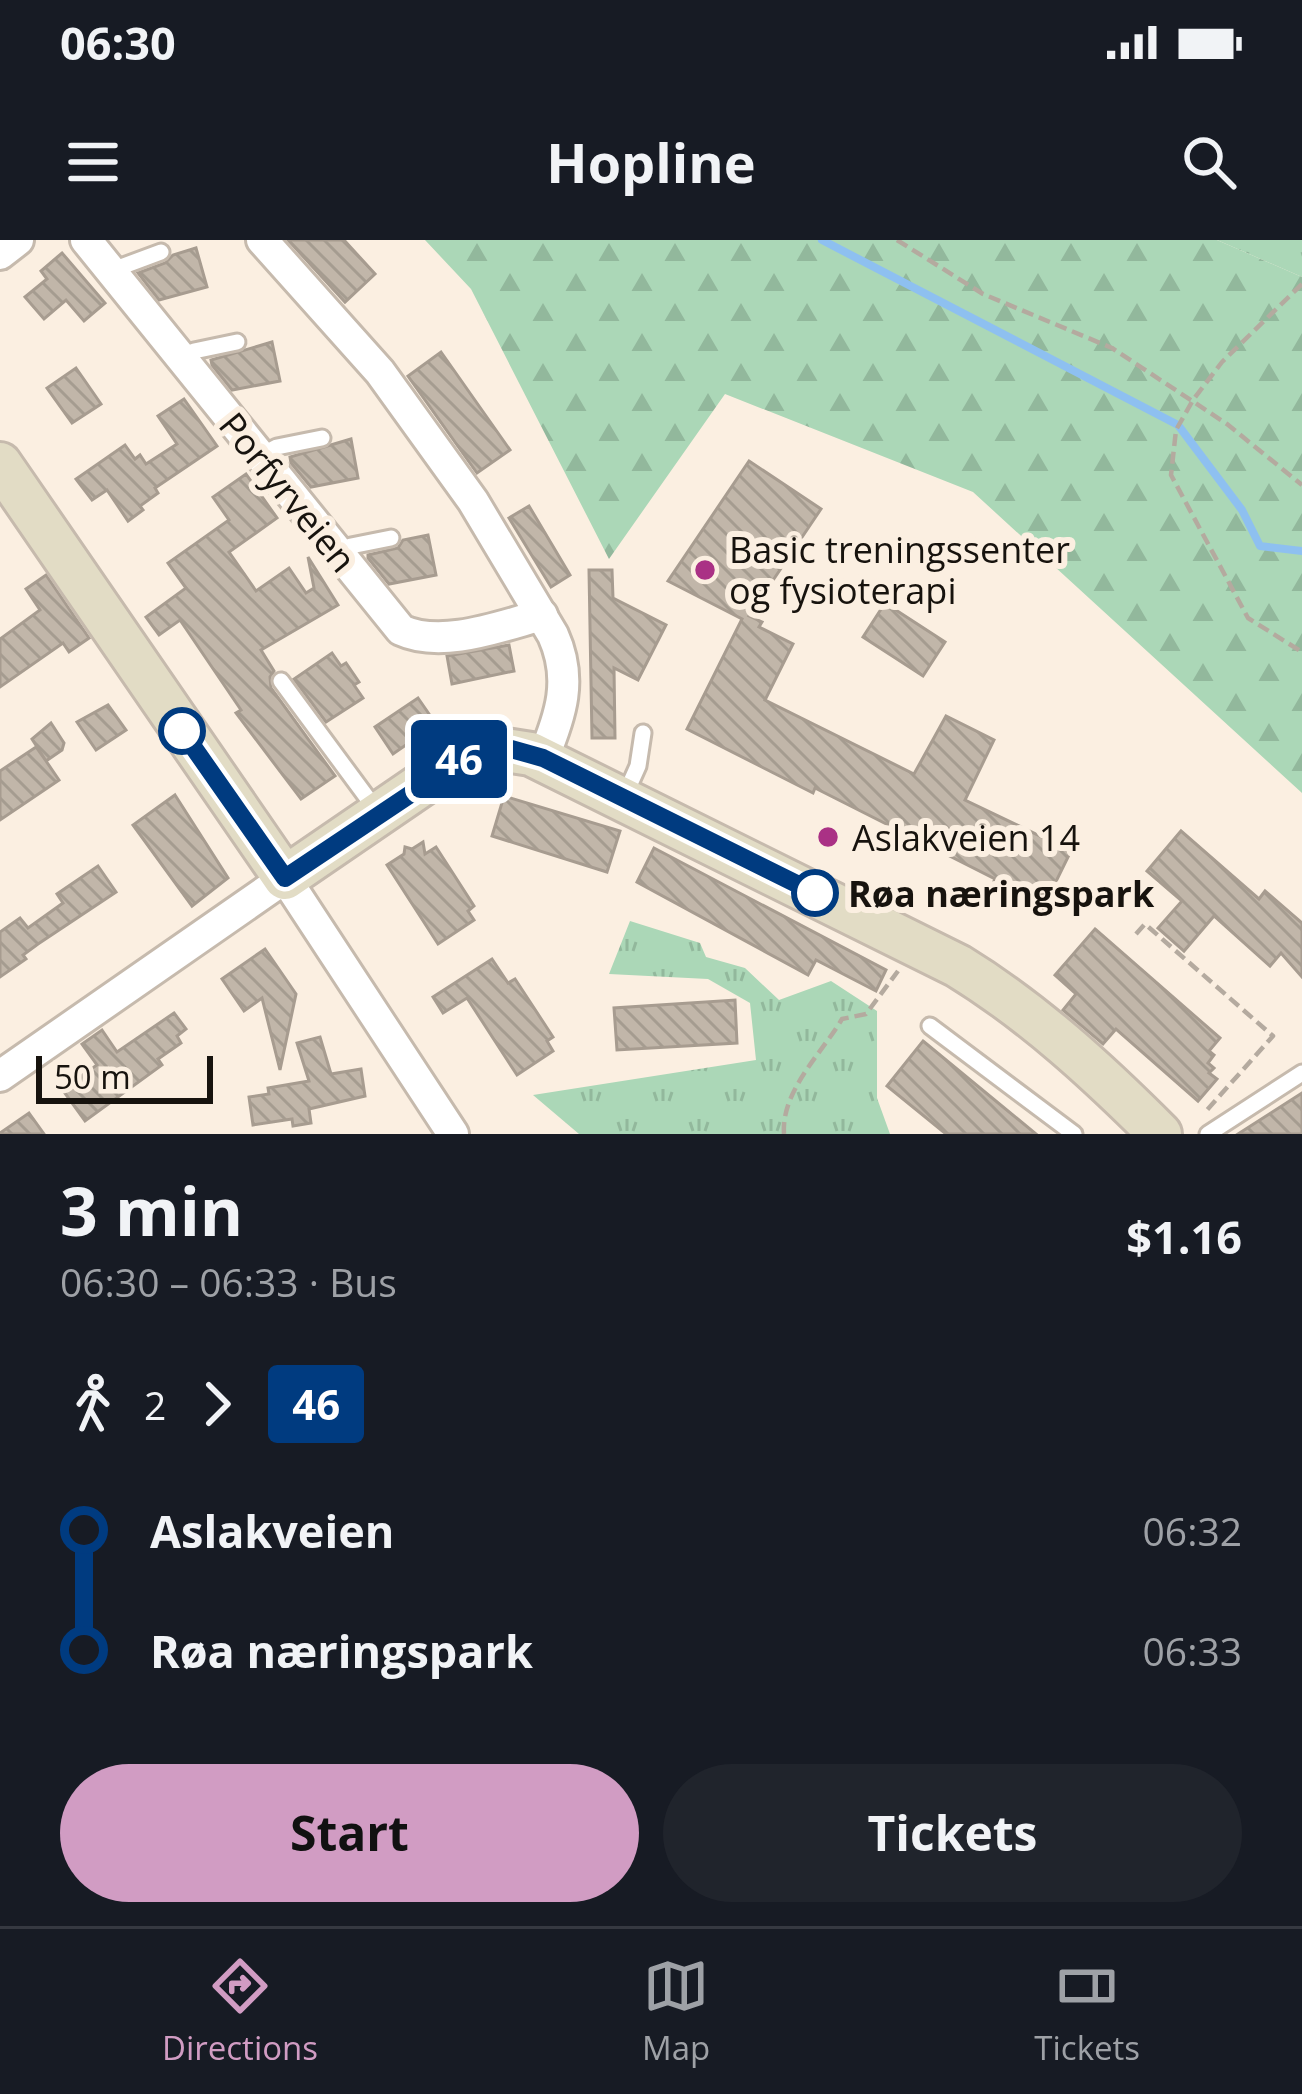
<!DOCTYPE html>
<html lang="en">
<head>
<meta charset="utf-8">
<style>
  body { margin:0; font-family:"Open Sans",sans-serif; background:#20242c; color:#f1f3f6; height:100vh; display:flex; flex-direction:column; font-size:45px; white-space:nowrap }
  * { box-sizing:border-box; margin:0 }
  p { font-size:39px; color:#9ea1a6 }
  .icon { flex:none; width:66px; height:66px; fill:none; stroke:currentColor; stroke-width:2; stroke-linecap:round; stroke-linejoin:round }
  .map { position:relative; height:894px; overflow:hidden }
  .panel { display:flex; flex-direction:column; background:#171b24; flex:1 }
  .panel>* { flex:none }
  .badge { padding:0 24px; border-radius:9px; font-size:42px; line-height:78px }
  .scale { position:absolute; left:36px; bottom:30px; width:177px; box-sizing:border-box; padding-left:12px; border:6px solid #17130e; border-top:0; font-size:33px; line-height:42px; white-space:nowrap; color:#17130e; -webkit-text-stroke:9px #fbefe1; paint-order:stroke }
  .map>.badge { position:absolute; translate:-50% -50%; box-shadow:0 0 0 6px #fff }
  .legs { display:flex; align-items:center; gap:18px; height:132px; padding:0 60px; font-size:39px }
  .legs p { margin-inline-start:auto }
  .head { display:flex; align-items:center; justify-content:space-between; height:204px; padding:0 60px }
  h1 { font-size:66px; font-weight:700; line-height:90px }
  .button { display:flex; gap:24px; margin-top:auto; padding:24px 60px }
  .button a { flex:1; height:138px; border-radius:72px; background:#d19cc3; color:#111; font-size:48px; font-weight:700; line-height:138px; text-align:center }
  .button a+a { background:#20242c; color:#f1f3f6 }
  ul { padding:0 60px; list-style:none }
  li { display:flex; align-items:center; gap:42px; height:120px; font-size:45px }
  li i { display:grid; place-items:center; width:18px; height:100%; margin:0 15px; background:currentColor }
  li i::after { content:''; width:30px; height:30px; margin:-15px; border:9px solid; border-radius:50%; background:#171b24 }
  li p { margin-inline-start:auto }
  li:first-child i { background:linear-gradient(#0000 50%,currentColor 0) }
  li:last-child i { background:linear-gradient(currentColor 50%,#0000 0) }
  .status { display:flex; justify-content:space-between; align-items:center; height:84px; padding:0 60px; background:#171b24; direction:ltr }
  .status svg { height:33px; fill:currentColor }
  header { display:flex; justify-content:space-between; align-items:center; height:156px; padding:0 60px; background:#171b24; font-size:54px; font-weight:700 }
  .tabs { display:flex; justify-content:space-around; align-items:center; height:168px; border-top:3px solid #363941; background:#171b24; font-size:33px; color:#9ea1a6 }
  .tabs a { display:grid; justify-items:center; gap:6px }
  .tabs .current { color:#d19cc3 }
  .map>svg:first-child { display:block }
</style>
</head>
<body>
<div class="status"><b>06:30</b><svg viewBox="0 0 49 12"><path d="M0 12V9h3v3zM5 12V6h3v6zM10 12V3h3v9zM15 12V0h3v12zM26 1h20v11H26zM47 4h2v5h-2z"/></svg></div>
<header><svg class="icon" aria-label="menu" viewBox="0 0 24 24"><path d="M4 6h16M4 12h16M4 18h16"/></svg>Hopline<svg class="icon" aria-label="search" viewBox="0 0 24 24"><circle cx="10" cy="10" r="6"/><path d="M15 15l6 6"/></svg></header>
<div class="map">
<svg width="1302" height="894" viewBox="0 0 1302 894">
  <defs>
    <pattern id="grass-tufts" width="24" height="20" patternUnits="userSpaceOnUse" patternTransform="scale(3)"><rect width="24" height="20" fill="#abd7b7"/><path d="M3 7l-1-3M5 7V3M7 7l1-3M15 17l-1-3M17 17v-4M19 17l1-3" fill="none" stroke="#92b89c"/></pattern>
    <pattern id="forest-firs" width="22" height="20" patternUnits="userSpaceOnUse" patternTransform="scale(3)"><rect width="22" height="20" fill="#abd7b7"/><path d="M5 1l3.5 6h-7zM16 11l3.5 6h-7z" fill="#92b89c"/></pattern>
    <pattern id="building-back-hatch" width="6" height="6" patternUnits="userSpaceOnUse" patternTransform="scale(3)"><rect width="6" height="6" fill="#c1b6a9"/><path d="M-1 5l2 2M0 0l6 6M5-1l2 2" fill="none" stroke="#a59c90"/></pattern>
  </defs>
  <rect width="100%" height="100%" fill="#fbefe1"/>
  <g fill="url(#grass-tufts)">
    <polygon points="1217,0 1302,0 1302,37"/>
    <polygon points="630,681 700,703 706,717 745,728 779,760 831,741 877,771 877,858 890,894 579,894 533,855 756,820 750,763 708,739 609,734"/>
  </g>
  <polygon fill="url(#forest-firs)" points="425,0 1217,0 1302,37 1302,553 973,252 725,154 609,319 471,49"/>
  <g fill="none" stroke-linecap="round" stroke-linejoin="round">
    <polyline stroke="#8ec0f0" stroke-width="8" points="822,0 1178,185 1242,270 1260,306 1302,311"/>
  </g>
  <g fill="url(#building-back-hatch)" stroke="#a79c90" stroke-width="3">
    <polygon points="288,0 344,0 375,34 345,62"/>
    <polygon points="196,8 207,47 159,60 138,33 165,23 173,15"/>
    <polygon points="62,13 105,63 84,81 66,60 44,79 25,57 47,39 41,31"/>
    <polygon points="272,102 280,141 232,150 212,125 211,120"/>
    <polygon points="441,112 510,210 477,233 408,136"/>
    <polygon points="76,128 101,164 72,183 47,148"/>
    <polygon points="184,159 217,206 155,248 158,253 140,266 143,270 128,281 107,250 92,260 76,239 125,205 135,219 140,215 146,224 177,204 158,176"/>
    <polygon points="351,199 358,238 311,247 291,223 290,217"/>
    <polygon points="749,221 821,269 749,376 762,382 759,387 793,404 765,460 914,534 946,476 994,500 965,560 1071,611 1043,668 993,643 995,639 815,548 813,553 687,489 742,379 668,341"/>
    <polygon points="246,234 277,278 229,312 256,351 289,328 306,353 314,348 308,317 338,365 261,410 274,431 270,437 271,448 335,536 301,559 236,473 241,470 180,380 159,395 146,377 186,348 168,323 229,280 213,257"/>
    <polygon points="529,266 570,335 551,347 509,278"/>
    <polygon points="428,295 436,335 389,344 368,318 368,315 398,308 403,300"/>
    <polygon points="589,330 612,330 613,358 666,385 638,440 614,428 615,498 592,498"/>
    <polygon points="46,335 89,398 69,412 63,403 0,447 0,399 40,370 26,349"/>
    <polygon points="885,363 945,402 923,436 863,397"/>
    <polygon points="509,405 514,431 452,444 447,416"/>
    <polygon points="332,413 341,426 346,423 359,442 354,445 363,458 326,482 294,439"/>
    <polygon points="418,458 436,484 393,514 375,487"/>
    <polygon points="108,465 126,490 96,510 77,482"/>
    <polygon points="51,483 64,503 62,510 46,521 59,540 0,580 0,531 36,507 46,521 32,499"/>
    <polygon points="175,555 228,638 192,666 133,585"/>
    <polygon points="504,556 620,591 607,632 492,596"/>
    <polygon points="1181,591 1259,659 1265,651 1302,683 1302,737 1281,713 1270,726 1214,676 1184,711 1158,688 1182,661 1147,631"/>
    <polygon points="423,602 425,614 436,607 474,666 468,671 474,680 438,704 387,625 404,614 405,607 412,609"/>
    <polygon points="654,608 886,730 876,751 816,720 808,735 637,642"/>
    <polygon points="98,626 116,652 38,704 23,715 26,719 0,737 0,692 20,678 28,688 63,663 57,654"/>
    <polygon points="1095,689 1220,798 1209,811 1214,815 1208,823 1214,828 1209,833 1217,839 1198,861 1116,789 1103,804 1063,770 1076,754 1055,735"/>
    <polygon points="265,709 296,754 280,830 262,758 244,771 222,739"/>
    <polygon points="492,719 508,743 515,739 553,797 547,801 553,811 517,835 467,758 443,773 433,757"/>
    <polygon points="735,760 737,803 617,810 614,768"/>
    <polygon points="174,773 186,789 177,796 181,803 158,819 162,825 85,881 62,849 97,825 82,804 102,790 117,812"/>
    <polygon points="320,797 331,834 361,829 365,856 309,869 311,883 293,886 292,879 253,885 249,857 269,854 268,848 309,841 297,803"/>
    <polygon points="923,801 1036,894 946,894 887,846"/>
    <polygon points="1302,853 1302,894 1238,894"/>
    <polygon points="29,873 44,894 0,894 0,893"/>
  </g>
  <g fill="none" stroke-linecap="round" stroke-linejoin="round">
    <defs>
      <g id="lane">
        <polyline points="110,31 161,12"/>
        <polyline points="181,120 194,111 237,102"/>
        <polyline points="260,216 277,207 322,198"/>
        <polyline points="338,314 351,306 391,298"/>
        <polyline points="281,441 377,571"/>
        <polyline points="625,555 638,526 643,493"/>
        <polyline points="930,786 1074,894"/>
        <polyline points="1208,894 1302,833"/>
      </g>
      <g id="street">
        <path d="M86 0 401 390C442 409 501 386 542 375"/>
        <path d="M262 0 380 132 473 261 553 395C573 439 561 475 543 518"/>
        <polyline points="0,14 18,0"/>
        <polyline points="0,836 285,638 453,894"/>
      </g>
      <path id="secondary" d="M0 224 285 638 459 519 499 509 531 514 958 726C1033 772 1098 832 1160 894"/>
    </defs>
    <use href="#lane" stroke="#c6baad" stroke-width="21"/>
    <use href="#street" stroke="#c6baad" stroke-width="36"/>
    <use href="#secondary" stroke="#c6baad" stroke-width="48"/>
    <g stroke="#b4aa9f" stroke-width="4.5" stroke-dasharray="12 6" stroke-linecap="butt">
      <polyline points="897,0 983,54 1112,108 1227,184 1302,245"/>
      <polyline points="1302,44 1222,122 1193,160 1176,190 1171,235 1248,378 1302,412"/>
      <polyline points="1136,694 1145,684 1273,796 1207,870"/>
      <path d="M784 894C781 851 822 813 842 779L866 774 898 731"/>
    </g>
    <use href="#lane" stroke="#fff" stroke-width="15"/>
    <use href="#street" stroke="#fff" stroke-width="30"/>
    <use href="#secondary" stroke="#e2dcc5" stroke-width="42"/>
  </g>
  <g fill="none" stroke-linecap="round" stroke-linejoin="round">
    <defs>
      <polyline id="line-1" points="182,491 285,638 472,513 511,509 543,518 815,653"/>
    </defs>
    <use href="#line-1" stroke="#fff" stroke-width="27"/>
    <use href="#line-1" stroke="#003b80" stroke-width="18"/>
  </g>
  <g fill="#aa3185" stroke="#fbefe1" stroke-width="4.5">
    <circle cx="705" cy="330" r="12"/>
    <circle cx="828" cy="597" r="12"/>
  </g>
  <g fill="#fff" stroke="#003b80" stroke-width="6">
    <circle cx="182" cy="491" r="21"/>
    <circle cx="815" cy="653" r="21"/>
  </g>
  <g text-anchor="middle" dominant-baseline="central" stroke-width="12" stroke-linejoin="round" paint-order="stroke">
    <g font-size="36" fill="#17130e" stroke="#fbefe1">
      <text transform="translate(288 252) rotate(51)">Porfyrveien</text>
    </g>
    <g font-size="36" fill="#17130e" stroke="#fbefe1" text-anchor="start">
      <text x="729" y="309">Basic treningssenter<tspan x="729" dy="41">og fysioterapi</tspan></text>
      <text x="852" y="597">Aslakveien 14</text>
    </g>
    <g font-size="36" font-weight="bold" fill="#17130e" stroke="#fbefe1" text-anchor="start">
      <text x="848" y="653">Røa næringspark</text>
    </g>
  </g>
</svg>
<div class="scale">50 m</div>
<b class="badge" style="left:459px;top:519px;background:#003b80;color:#fff">46</b>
</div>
<section class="panel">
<div class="head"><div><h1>3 min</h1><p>06:30 – 06:33 · Bus</p></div><b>$1.16</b></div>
<div class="legs"><svg class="icon" aria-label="walk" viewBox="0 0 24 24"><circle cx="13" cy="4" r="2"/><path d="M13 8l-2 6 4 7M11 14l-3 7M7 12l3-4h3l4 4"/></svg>2<svg class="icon" aria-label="forward" viewBox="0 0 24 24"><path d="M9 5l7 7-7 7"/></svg><b class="badge" style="background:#003b80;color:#fff">46</b></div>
<ul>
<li><i style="color:#003b80"></i><b>Aslakveien</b><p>06:32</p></li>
<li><i style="color:#003b80"></i><b>Røa næringspark</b><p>06:33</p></li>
</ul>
<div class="button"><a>Start</a><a>Tickets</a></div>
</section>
<nav class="tabs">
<a class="current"><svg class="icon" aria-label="directions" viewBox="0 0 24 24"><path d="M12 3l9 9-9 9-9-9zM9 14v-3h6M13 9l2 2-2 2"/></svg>Directions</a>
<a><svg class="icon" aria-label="map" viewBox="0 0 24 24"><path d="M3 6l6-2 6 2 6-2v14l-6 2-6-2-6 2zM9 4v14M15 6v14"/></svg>Map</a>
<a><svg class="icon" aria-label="tickets" viewBox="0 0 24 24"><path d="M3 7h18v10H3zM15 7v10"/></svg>Tickets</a>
</nav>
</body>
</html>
